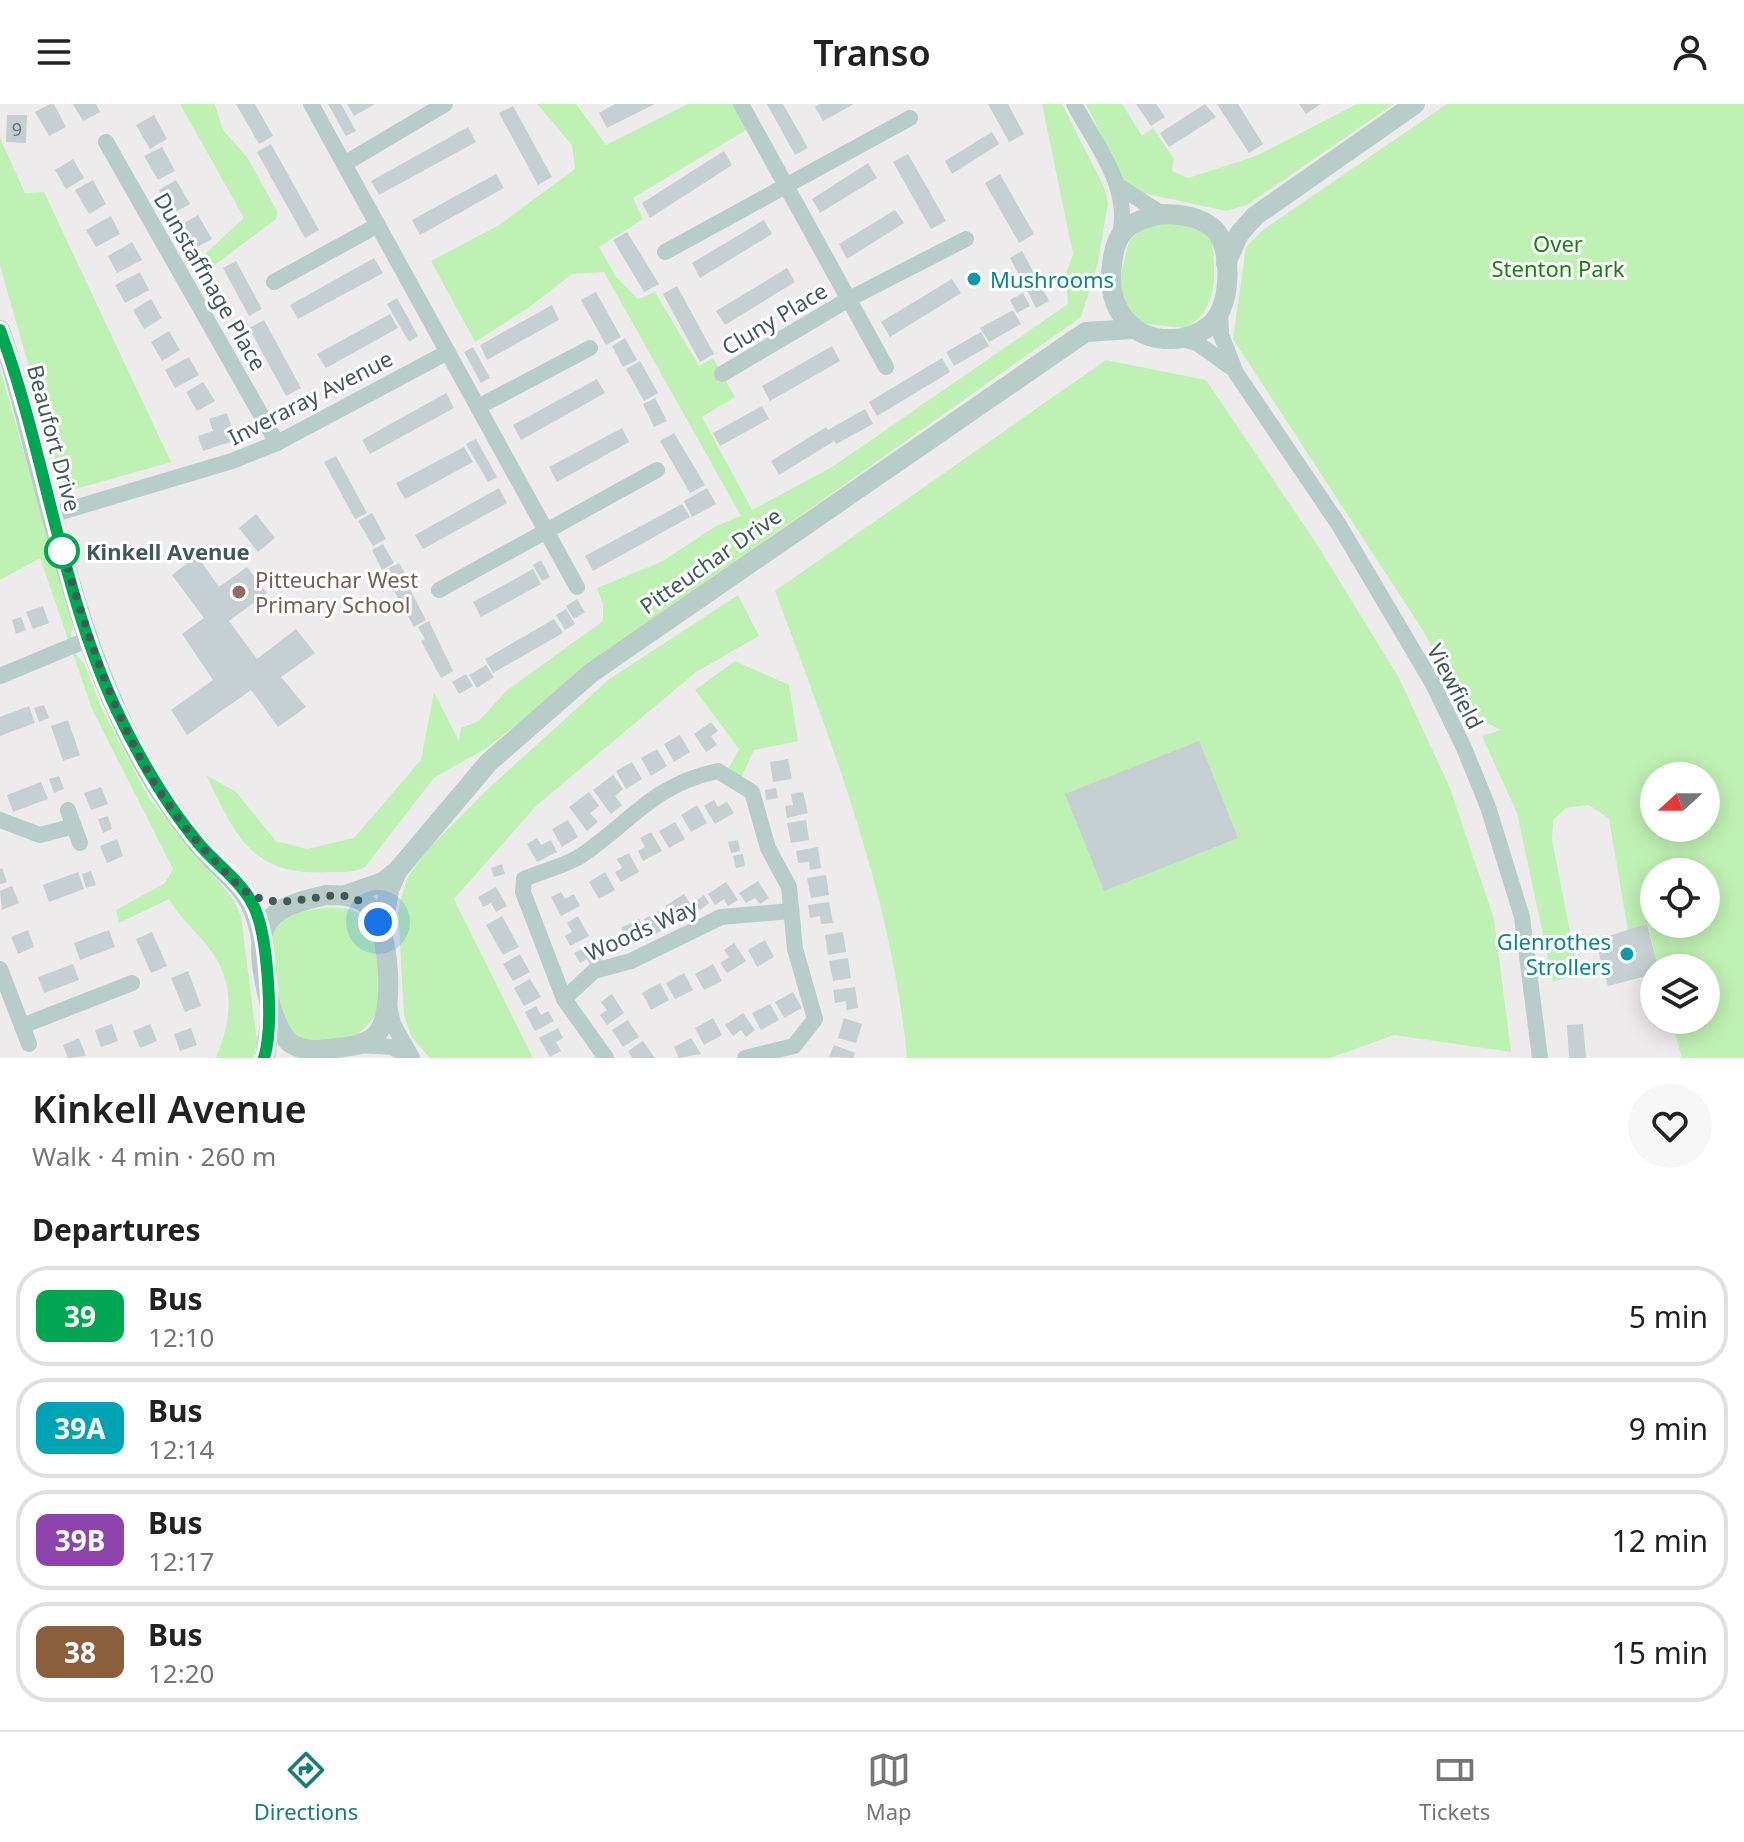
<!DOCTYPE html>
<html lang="en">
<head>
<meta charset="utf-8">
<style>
  body { margin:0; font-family:"Noto Sans",sans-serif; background:#f6f6f6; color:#222; height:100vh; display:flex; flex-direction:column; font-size:30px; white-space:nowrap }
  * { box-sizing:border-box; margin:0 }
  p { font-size:26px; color:#767676 }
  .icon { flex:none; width:44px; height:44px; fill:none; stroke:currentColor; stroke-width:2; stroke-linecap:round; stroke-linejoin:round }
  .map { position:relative; height:954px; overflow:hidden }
  .side { display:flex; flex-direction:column; background:#fff; flex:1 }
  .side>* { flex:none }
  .badge { padding:0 16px; border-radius:12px; font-size:28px; line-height:52px }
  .needle { width:52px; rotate:249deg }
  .buttons { position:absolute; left:1640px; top:658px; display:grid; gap:16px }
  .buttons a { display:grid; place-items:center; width:80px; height:80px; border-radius:50%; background:#fff; box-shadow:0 4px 20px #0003; font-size:40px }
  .you { position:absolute; width:40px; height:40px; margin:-20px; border:6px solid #fff; border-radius:50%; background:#1a73e8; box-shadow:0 0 0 12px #1a73e833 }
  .map>.badge { position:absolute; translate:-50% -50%; box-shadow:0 0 0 4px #fff }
  h2 { padding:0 32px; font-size:30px; line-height:72px }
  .round { display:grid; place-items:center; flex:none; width:84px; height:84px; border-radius:42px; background:#f6f6f6 }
  .overview { display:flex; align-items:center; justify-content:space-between; height:136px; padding:0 32px }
  h1 { font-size:38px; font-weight:600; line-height:60px }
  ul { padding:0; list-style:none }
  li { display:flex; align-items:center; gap:24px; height:100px; margin:0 16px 12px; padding:0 16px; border:4px solid #e0e0e0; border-radius:32px }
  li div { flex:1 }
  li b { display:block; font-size:30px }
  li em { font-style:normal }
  li .badge { min-width:88px; font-weight:700; text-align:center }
  header { display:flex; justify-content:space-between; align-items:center; height:104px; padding:0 32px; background:#fff; font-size:36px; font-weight:600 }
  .dock { display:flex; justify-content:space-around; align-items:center; height:112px; border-top:2px solid #e0e0e0; background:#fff; font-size:22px; color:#767676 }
  .dock a { display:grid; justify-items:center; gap:4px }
  .dock .current { color:#187b78 }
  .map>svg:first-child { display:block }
</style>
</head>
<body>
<header><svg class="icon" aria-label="menu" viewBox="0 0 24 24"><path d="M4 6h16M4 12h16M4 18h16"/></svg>Transo<svg class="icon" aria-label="person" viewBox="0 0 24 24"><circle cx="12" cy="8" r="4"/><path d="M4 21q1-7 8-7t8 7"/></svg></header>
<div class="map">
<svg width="1744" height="954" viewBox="0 0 1744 954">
  <rect width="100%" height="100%" fill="#eeebed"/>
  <g fill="#c0f1b4" fill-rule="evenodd">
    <polygon points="180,0 215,0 223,26 247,53 277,107 276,115 200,172 195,159 244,114"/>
    <path d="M537 0H576L606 41 688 0H741L753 22 633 94 643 115 599 143 616 173 638 195 655 188 699 262 713 254 735 293 702 313 752 406 832 363 1068 200 1065 172 1073 150 1042 0H1062L1104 83 1108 99 1098 159 1081 213 619 540 488 643 434 674 365 763C355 769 340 768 328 768 251 773 235 730 206 671L236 688 276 737 307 745 354 734 421 656 434 588 459 637 461 624 479 617 506 587 603 517V500L597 484 663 457 716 422 741 412 604 168 572 170 528 204 475 238 431 157 499 121 575 65 572 41Z"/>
    <polygon points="1086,0 1122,0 1142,32 1153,24 1174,55 1172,67 1188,74 1256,52 1357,0 1394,0 1247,101 1226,107 1143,89 1123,76"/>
    <path d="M1447 0H1744V954H1682L1671 916H1706V864H1658L1648 820 1628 827 1609 715 1589 701 1566 704 1553 716 1552 735 1578 870 1553 878 1517 709 1482 632 1501 626 1487 619 1476 623 1422 525 1233 235 1246 143 1264 125ZM1654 672H1706V724H1654ZM1654 768H1706V820H1654Z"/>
    <polygon points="0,34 25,89 44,88 171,358 65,388 0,162"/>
    <path d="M1166 119 1189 122 1211 132C1216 166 1220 207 1184 224L1147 220 1131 213 1118 183 1129 137 1141 126Z"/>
    <path d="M1106 256 1206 276 1318 442 1399 574 1450 684 1494 815 1511 948 1394 931 1330 954H907C892 793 831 637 775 487Z"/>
    <path d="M0 265 73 521 69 543 84 559 102 605 149 694 234 796 241 813 257 938 253 954H216C232 916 236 877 208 843 195 826 180 814 169 795L119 819 116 806 165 779 173 765 92 605 40 454 0 476Z"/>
    <polygon points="738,491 759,532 696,568 536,702 454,795 533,954 430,954 411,932 404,911 398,807 407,774 428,745 489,684 608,576"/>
    <polygon points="735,557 789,581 798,637 754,646 738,680 725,671 739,645 695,586"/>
    <path d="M331 803C339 804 349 804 356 808 377 821 385 885 377 907 373 917 364 924 357 931 342 935 320 940 306 936 276 930 272 859 272 833 281 808 308 806 331 803Z"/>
  </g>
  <g fill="#c6cfd1">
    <polygon points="50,0 54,0 66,23 49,32 35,8"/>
    <polygon points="73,0 96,0 100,8 83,17"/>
    <polygon points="236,0 255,0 273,32 259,40"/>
    <polygon points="328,0 341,0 356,27 346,32"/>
    <polygon points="347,0 375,0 354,12"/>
    <polygon points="615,0 655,0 607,24 599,9"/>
    <polygon points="767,0 783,0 808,44 795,51"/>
    <polygon points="820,0 854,0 823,17 815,3"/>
    <polygon points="988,0 1008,0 1024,30 1009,38"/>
    <polygon points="1136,0 1156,0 1165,13 1151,22"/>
    <polygon points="1205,0 1216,13 1169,43 1160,29"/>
    <polygon points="1217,0 1238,0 1263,40 1249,49"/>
    <polygon points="1299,0 1321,0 1306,10"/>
    <polygon points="513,2 552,73 538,81 499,9"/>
    <polygon points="7,11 27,11 26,39 6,38"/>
    <polygon points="154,11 167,35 150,45 136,21"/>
    <polygon points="468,23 476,38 379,91 371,77"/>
    <polygon points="992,28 999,40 952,70 945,57"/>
    <polygon points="271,40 319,126 305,134 257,48"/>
    <polygon points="162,43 175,67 158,76 144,52"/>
    <polygon points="724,47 732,61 650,114 642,99"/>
    <polygon points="908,50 946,117 931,125 893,58"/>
    <polygon points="73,55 84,74 66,85 55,66"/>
    <polygon points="868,59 877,74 820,109 812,95"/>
    <polygon points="496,70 504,84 420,131 412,116"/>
    <polygon points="1000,70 1034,130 1019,139 985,79"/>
    <polygon points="93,76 106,100 89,110 75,86"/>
    <polygon points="176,76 190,100 172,110 159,86"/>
    <polygon points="895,106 904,119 847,155 839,140"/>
    <polygon points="198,111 212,135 194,145 181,121"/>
    <polygon points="111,112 120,130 96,143 86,126"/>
    <polygon points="764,116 772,130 700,174 692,159"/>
    <polygon points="627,128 659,180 644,188 613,136"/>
    <polygon points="132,138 142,156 117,169 108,152"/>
    <polygon points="1022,147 1049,197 1036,204 1010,154"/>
    <polygon points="374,154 383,169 298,215 290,201"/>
    <polygon points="236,157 262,205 249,212 223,164"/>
    <polygon points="787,164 795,178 725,221 716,207"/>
    <polygon points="140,168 149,186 125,199 115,181"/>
    <polygon points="952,175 961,189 890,233 881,218"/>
    <polygon points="677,182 714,250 700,258 663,190"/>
    <polygon points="596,188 621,233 606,241 581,196"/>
    <polygon points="1023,189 1030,202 1017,209 1010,196"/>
    <polygon points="397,194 418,232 409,238 387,200"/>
    <polygon points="151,195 162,214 144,225 133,206"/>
    <polygon points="552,201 559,216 487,256 480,241"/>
    <polygon points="1013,206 1021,220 989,238 980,224"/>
    <polygon points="390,210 398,224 326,264 317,250"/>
    <polygon points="264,216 301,284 286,292 249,224"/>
    <polygon points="169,227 180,246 162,257 151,238"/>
    <polygon points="981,228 989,242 954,262 946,248"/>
    <polygon points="625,234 637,256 623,263 612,242"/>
    <polygon points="832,242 840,257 770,297 762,282"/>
    <polygon points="473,243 490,274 481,279 464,248"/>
    <polygon points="189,253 199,271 175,284 165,266"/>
    <polygon points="942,254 950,268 877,312 869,298"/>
    <polygon points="640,257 658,289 644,297 626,265"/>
    <polygon points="597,275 605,289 521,336 513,321"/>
    <polygon points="203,278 215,297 197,307 186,288"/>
    <polygon points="446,289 454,304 370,350 362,336"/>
    <polygon points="655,294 667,317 654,323 643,300"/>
    <polygon points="762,302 769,315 720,342 713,329"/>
    <polygon points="865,305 873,320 836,340 834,337 779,371 771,357 826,323 828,326"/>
    <polygon points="227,309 236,336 203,347 198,332 213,327 209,315"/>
    <polygon points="622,324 629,338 557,378 549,363"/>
    <polygon points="674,329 705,381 690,389 660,337"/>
    <polygon points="476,335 497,373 488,378 466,340"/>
    <polygon points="464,343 473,358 405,395 396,379"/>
    <polygon points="336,352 367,409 355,415 324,358"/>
    <polygon points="499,384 507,399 423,445 415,431"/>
    <polygon points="707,384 716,400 692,413 684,397"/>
    <polygon points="682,400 690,413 593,467 585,452"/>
    <polygon points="372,409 386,435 373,442 358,417"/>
    <polygon points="256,410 275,434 258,448 239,424"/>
    <polygon points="383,440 394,459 382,466 372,446"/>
    <polygon points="197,452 219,483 247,463 267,489 229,517 257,555 296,525 315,549 281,573 306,603 278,623 251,586 187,631 171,606 213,576 182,530 204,514 172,471"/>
    <polygon points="541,456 550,473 542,477 533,461"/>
    <polygon points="399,459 407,473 393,481 385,466"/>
    <polygon points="533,465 541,480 481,513 473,498"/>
    <polygon points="407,480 426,516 414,523 394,487"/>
    <polygon points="577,495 585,508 574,515 566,502"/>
    <polygon points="43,502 49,519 33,525 26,508"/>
    <polygon points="566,505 575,520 565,526 556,511"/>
    <polygon points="21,513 26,526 16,530 12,516"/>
    <polygon points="554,515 563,529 493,569 485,555"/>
    <polygon points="429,517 453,567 441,574 421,537 425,535 418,523"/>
    <polygon points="486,561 494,573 477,584 469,571"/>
    <polygon points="466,570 473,582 459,590 452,578"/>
    <polygon points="44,601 49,614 39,618 34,604"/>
    <polygon points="29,602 35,619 0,632 0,613"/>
    <polygon points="68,616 80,651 63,657 51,622"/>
    <polygon points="711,618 718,627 711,632 717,641 706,648 694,630"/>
    <polygon points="680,631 690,648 674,658 664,640"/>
    <polygon points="1199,637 1238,734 1104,787 1065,690"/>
    <polygon points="657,645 667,662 651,672 641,654"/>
    <polygon points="788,655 792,675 773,678 770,658"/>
    <polygon points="632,658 642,675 626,685 616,667"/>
    <polygon points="613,671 623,685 615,692 622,701 611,710 593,686"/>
    <polygon points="59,672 64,685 54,689 49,675"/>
    <polygon points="41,678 48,695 13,708 7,691"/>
    <polygon points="101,683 108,700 91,706 84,689"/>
    <polygon points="776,684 778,694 766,696 765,686"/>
    <polygon points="589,688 599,702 590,709 598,718 587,727 569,703"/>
    <polygon points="803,688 808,709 787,714 785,702 793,701 791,690"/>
    <polygon points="714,696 718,703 727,698 734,709 715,720 704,702"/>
    <polygon points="697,701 707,719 691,728 681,711"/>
    <polygon points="108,712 112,725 103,729 98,715"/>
    <polygon points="568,716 578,733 562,743 552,725"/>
    <polygon points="806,716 809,736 791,739 787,719"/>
    <polygon points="675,718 685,735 669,744 659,727"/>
    <polygon points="651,728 662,747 643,757 638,747 645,743 640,734"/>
    <polygon points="537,734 541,741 551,736 557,748 537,758 527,740"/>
    <polygon points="117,735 123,752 107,759 100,742"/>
    <polygon points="738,736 740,747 731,749 728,738"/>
    <polygon points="818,743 821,764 810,766 809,758 798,759 796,747"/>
    <polygon points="629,749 639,768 621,778 615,768 622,764 617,755"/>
    <polygon points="743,750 745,762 736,764 733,752"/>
    <polygon points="502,760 505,770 494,773 491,764"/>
    <polygon points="2,764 7,778 0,780 0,765"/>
    <polygon points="91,767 96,781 86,784 82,770"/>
    <polygon points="78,768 84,785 49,798 43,781"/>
    <polygon points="605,768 615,786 599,795 589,778"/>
    <polygon points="826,771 829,791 811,794 807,774"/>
    <polygon points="758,777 769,794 760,800 755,794 746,799 739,789"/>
    <polygon points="726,778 738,796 728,802 724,795 715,801 708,790"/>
    <polygon points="12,782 19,799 2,806 0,787"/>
    <polygon points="496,783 507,802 496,808 491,799 483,803 478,793"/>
    <polygon points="561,788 565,795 574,790 580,802 561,812 551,793"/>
    <polygon points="684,790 695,807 686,814 681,807 673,813 665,802"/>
    <polygon points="704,791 709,799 700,806 694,798"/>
    <polygon points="829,798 833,819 821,820 820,812 810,814 808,801"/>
    <polygon points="662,805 671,822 653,831 644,815"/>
    <polygon points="502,812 519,843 503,851 486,821"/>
    <polygon points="578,812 589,832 570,842 565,832 572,828 567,819"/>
    <polygon points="639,815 648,831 630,841 621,824"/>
    <polygon points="1647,820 1658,864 1654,864 1654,870 1608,882 1595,836"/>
    <polygon points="28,826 34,843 18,850 11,833"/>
    <polygon points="109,826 115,843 80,856 74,839"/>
    <polygon points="152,828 167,862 151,869 136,835"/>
    <polygon points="843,828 846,848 828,851 825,831"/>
    <polygon points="765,836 774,853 757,863 748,846"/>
    <polygon points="593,839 603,858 592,864 587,855 580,859 574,849"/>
    <polygon points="734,839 746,857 727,869 720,859 729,853 724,846"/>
    <polygon points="520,850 530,868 513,877 503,860"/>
    <polygon points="848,854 851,874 833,877 829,857"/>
    <polygon points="73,860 79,876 44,889 38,873"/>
    <polygon points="713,860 722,877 704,886 695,870"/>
    <polygon points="188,867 201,902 185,908 171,874"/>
    <polygon points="684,869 693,886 675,895 666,879"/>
    <polygon points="530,875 541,893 524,902 514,884"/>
    <polygon points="660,879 669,896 651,906 642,889"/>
    <polygon points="855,883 858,904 847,906 846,897 835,899 833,886"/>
    <polygon points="793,888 802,904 784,914 775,898"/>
    <polygon points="612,890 624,909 607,921 600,911 607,906 601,898"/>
    <polygon points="770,900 779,916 761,926 752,909"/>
    <polygon points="536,902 541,911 548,907 554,917 535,927 525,908"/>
    <polygon points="743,909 755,926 746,933 741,926 733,932 725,921"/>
    <polygon points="713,914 722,931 704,941 695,924"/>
    <polygon points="844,914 862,920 856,939 838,934"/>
    <polygon points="628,916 639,933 623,943 612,926"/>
    <polygon points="112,920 118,937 101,943 95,926"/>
    <polygon points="150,920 157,937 140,944 133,927"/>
    <polygon points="1583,920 1586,954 1569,954 1567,921"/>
    <polygon points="191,924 197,941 180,947 174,930"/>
    <polygon points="558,924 563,934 556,938 561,947 550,953 539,934"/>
    <polygon points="79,934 86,952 68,954 63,941"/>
    <polygon points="691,934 701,950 679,954 674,943"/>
    <polygon points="643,937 655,954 632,954 628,947"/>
    <polygon points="834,941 855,949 853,954 829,953"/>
  </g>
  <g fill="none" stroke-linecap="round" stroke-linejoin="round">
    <g stroke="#b8ccca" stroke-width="16">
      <polyline points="311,0 577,483"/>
      <polyline points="741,0 886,263"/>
      <path d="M1074 0C1096 41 1131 83 1120 130"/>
      <polyline points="106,38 277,339"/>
      <polyline points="344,60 445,0"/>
      <polyline points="1120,83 1162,110"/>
      <polyline points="665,148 910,14"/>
      <polyline points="274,178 378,121"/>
      <polyline points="1220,204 1221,231 1236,269 1339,421 1433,580 1464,644 1488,703 1522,813 1540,954"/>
      <polyline points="1181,235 1197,239 1229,262"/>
      <polyline points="722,270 849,195 966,135"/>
      <polyline points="478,303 590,244"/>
      <polyline points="51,411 232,357 277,339 448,248"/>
      <polyline points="439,486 657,366"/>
      <polyline points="0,572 89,535"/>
      <polyline points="68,706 80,739"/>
      <polyline points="0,716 40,731 74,722"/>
      <polyline points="0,865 29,940"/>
      <polyline points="564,895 594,867 631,857 721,813 791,807"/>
      <polyline points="389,901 393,920 412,954"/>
      <polyline points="22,922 132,879"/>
      <polyline points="359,941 392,943 409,952"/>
      <path d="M606 954 564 895 523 788 524 775C542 767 566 762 582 751 632 717 654 680 718 667L752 688 768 744 789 783 795 845 815 915 794 942 745 954"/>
    </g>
    <g stroke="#b8ccca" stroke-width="20">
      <path d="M1162 110C1180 110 1200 112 1214 125 1233 143 1231 198 1214 217 1207 226 1193 232 1182 234 1134 242 1105 205 1112 161 1113 150 1116 135 1124 127 1134 116 1149 114 1162 110Z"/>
      <polyline points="1226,159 1239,130 1255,112 1415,0"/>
      <path d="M0 226C15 267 25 311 36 354 65 464 94 580 154 678 168 700 183 722 200 742 234 781 254 785 262 841"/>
      <path d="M326 791C341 791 360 791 371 804 389 827 397 912 375 932 363 943 343 943 328 945 314 947 299 947 288 937 270 919 255 849 264 826 273 802 304 796 326 791Z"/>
      <polyline points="346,791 383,778 398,766 488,659 591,569 1074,236 1086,228 1133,225"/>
      <polyline points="382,827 389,786 398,766"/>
      <polyline points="265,954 271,911"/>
    </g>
  </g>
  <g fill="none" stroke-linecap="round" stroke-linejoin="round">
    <defs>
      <path id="line" d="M0 226C46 350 60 486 117 607 140 655 166 701 200 741 218 762 244 779 255 805 268 835 274 923 264 954"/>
    </defs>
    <use href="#line" stroke="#fff" stroke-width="18"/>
    <use href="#line" stroke="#00a651" stroke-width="12"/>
    <path stroke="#425a57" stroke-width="8" stroke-dasharray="0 14.4" d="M62 447 59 435C93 549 128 668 213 755 224 765 235 781 248 789 296 817 349 762 378 818"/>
  </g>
  <g fill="#0f9aa8" stroke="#fff" stroke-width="3">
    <circle cx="974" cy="175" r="8"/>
    <circle cx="1627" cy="850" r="8"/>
  </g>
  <circle fill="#fff" stroke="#00a651" stroke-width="4" cx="62" cy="447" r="16"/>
  <circle fill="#8d6e63" stroke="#fff" stroke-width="3" cx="239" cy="488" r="8"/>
  <g text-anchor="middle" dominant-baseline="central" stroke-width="6" stroke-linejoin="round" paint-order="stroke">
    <g font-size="18" fill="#637776">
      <text x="17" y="25">9</text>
    </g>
    <g font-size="22" fill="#197f10" stroke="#fff">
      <text x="1558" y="139">Over<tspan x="1558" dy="25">Stenton Park</tspan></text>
    </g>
    <g font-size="22" fill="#0d838f" stroke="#fff" text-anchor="start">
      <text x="990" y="175">Mushrooms</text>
      <text x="1611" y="837" text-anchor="end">Glenrothes<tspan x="1611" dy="25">Strollers</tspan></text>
    </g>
    <g font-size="22" fill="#425a57" stroke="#fff">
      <text transform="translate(211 177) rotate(60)">Dunstaffnage Place</text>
      <text transform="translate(774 214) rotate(-31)">Cluny Place</text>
      <text transform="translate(310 293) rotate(-27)">Inveraray Avenue</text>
      <text transform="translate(55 334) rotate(75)">Beaufort Drive</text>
      <text transform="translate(710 456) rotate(-35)">Pitteuchar Drive</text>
      <text transform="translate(1456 582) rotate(62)">Viewfield</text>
      <text transform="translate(641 825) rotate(-24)">Woods Way</text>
    </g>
    <g font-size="22" font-weight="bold" fill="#425a57" stroke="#fff" text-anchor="start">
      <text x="86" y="447">Kinkell Avenue</text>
    </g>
    <g font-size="22" fill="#785e54" stroke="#fff" text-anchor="start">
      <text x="255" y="475">Pitteuchar West<tspan x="255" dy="25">Primary School</tspan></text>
    </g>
  </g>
</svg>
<div class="buttons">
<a><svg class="needle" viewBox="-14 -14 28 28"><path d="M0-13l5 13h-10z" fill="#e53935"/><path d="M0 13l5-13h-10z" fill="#767676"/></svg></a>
<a><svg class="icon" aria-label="locate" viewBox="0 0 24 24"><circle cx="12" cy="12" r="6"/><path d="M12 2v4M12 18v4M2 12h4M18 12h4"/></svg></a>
<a><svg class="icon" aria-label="layers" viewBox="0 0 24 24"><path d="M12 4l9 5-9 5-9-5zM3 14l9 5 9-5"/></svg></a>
</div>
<div class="you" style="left:378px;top:818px"></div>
</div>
<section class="side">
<div class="overview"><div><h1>Kinkell Avenue</h1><p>Walk · 4 min · 260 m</p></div><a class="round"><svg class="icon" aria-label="heart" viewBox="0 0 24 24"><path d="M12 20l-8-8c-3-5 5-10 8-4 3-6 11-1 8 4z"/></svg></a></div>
<h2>Departures</h2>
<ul>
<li><span class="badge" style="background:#00a651;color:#fff">39</span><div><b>Bus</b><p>12:10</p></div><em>5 min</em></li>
<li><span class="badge" style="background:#00a3b4;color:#fff">39A</span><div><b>Bus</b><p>12:14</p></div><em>9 min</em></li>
<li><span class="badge" style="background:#8e44ad;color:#fff">39B</span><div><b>Bus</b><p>12:17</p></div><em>12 min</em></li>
<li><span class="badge" style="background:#8b5e3c;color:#fff">38</span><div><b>Bus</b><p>12:20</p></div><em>15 min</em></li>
</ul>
</section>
<nav class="dock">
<a class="current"><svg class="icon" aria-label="directions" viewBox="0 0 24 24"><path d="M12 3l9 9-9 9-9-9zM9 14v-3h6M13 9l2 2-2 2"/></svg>Directions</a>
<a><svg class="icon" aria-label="map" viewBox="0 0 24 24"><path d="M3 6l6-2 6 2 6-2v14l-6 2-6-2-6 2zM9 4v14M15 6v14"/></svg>Map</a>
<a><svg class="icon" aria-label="tickets" viewBox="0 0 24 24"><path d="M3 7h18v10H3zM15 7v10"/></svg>Tickets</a>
</nav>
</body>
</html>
